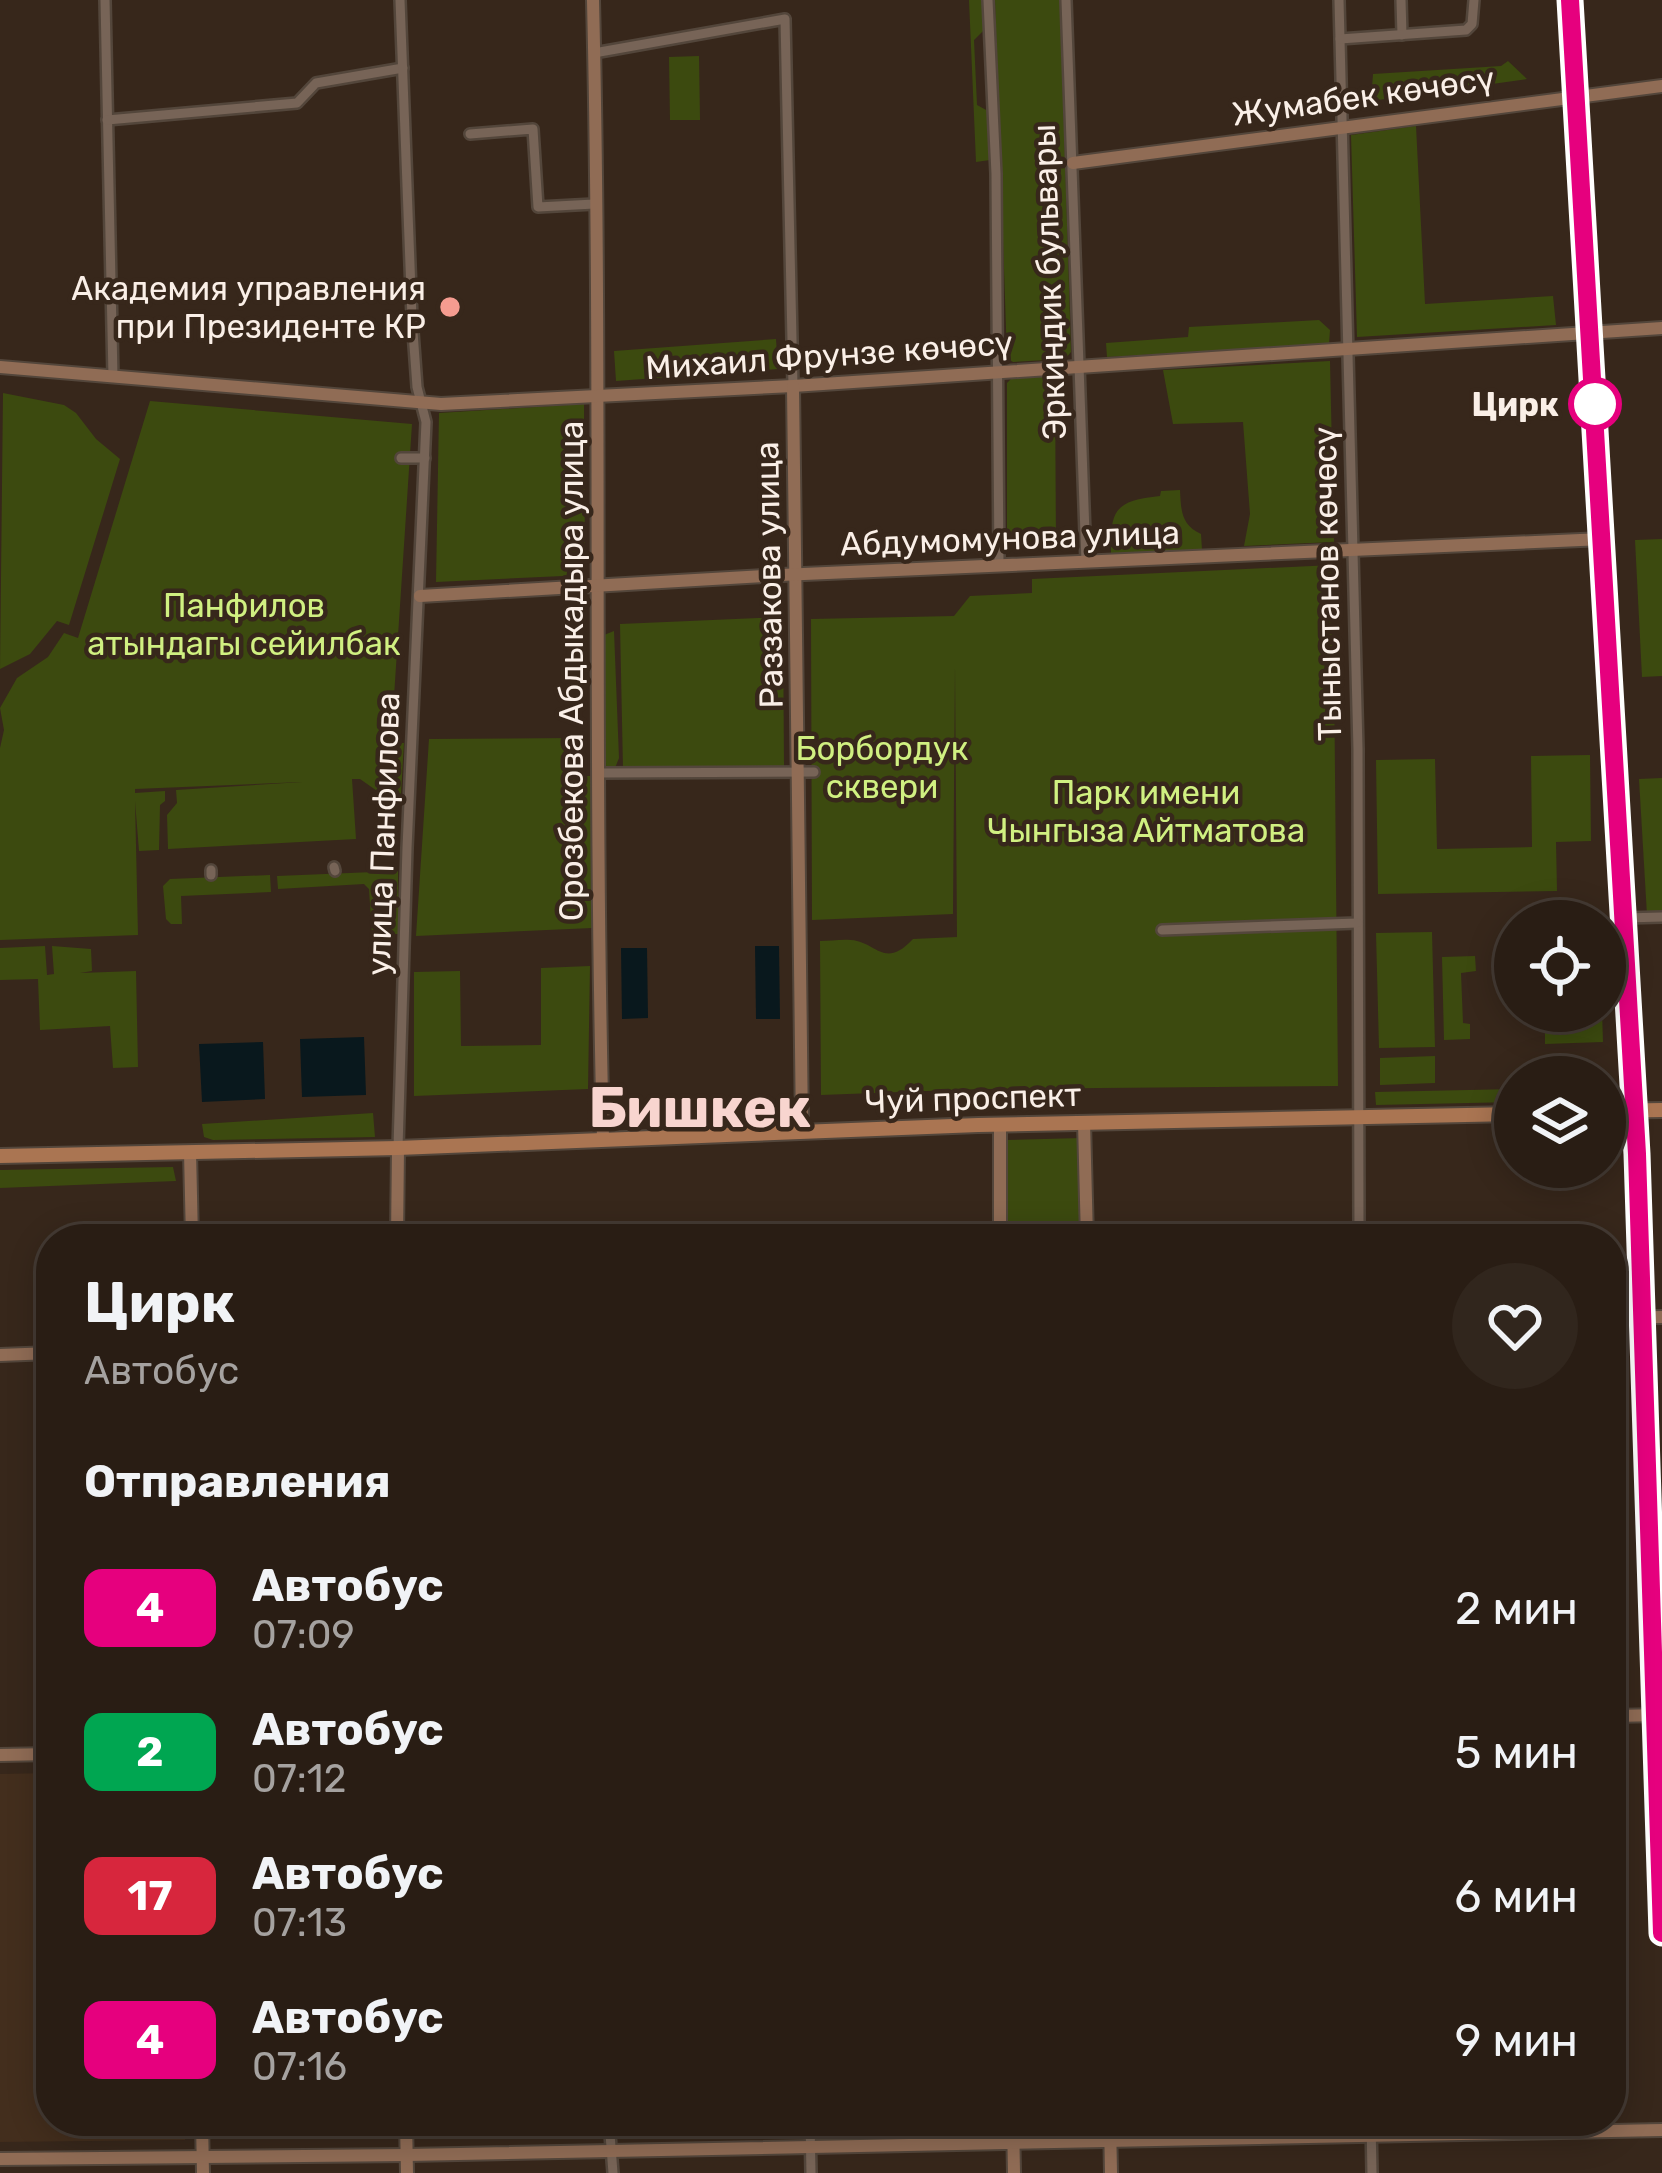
<!DOCTYPE html>
<html lang="ru">
<head>
<meta charset="utf-8">
<style>
  body { margin:0; font-family:Rubik,sans-serif; background:#31261d; color:#f1f3f6; height:100vh; display:flex; flex-direction:column; font-size:45px; white-space:nowrap }
  * { box-sizing:border-box; margin:0 }
  p { font-size:39px; color:#a5a2a0 }
  .icon { flex:none; width:66px; height:66px; fill:none; stroke:currentColor; stroke-width:2; stroke-linecap:round; stroke-linejoin:round }
  .map { position:relative; flex:1; overflow:hidden }
  .details { position:absolute; left:36px; top:1224px; width:1590px; height:912px; display:flex; flex-direction:column; background:#291d14; border-radius:48px; box-shadow:0 6px 30px #0003,0 0 0 3px #453b34 }
  .details>* { flex:none }
  .badge { padding:0 24px; border-radius:18px; font-size:42px; line-height:78px }
  .fabs { position:absolute; left:1494px; top:900px; display:grid; gap:24px }
  .fabs a { display:grid; place-items:center; width:132px; height:132px; border-radius:50%; background:#291d14; box-shadow:0 6px 30px #0003,0 0 0 3px #453b34; font-size:60px }
  .map>.badge { position:absolute; translate:-50% -50%; box-shadow:0 0 0 6px #fff }
  h2 { padding:0 48px; font-size:45px; line-height:108px }
  .round { display:grid; place-items:center; flex:none; width:126px; height:126px; border-radius:63px; background:#31261d }
  .overview { display:flex; align-items:center; justify-content:space-between; height:204px; padding:0 48px }
  h1 { font-size:57px; font-weight:700; line-height:90px }
  ul { padding:0; list-style:none }
  li { display:flex; align-items:center; gap:36px; height:144px; padding:0 48px }
  li div { flex:1 }
  li b { display:block; font-size:45px }
  li em { font-style:normal }
  li .badge { min-width:132px; font-weight:700; text-align:center }
  .map>svg:first-child { display:block }
</style>
</head>
<body>
<div class="map">
<svg width="1662" height="2173" viewBox="0 0 1662 2173">
  <rect width="100%" height="100%" fill="#37271b"/>
  <polygon fill="#432e1d" points="51,1773 51,2121 185,2121 185,2140 0,2142 0,1774"/>
  <g fill="#3c4a0f">
    <polygon points="969,0 982,0 984,30 974,40 977,105 988,111 990,160 976,162"/>
    <polygon points="995,0 1060,0 1071,352 1065,359 1013,362 1007,358"/>
    <polygon points="699,56 700,120 670,120 669,57"/>
    <polygon points="1508,61 1527,79 1371,101 1373,74 1501,66"/>
    <polygon points="1416,126 1425,304 1553,296 1556,325 1357,337 1351,135"/>
    <polygon points="1319,320 1330,330 1329,344 1107,357 1106,343 1188,337 1189,327"/>
    <polygon points="776,339 778,369 616,381 614,351"/>
    <polygon points="1330,361 1334,542 1244,546 1250,514 1243,422 1173,424 1163,370"/>
    <polygon points="1049,376 1055,382 1056,547 1007,550 1007,383 1012,378"/>
    <polygon points="3,393 64,405 76,413 96,439 120,459 69,625 57,621 30,654 0,669"/>
    <polygon points="150,401 412,424 391,742 404,743 401,794 380,793 360,779 352,779 356,839 168,849 167,815 177,803 176,790 302,782 135,789 135,793 165,791 165,801 160,805 159,850 139,851 135,801 138,935 0,940 0,748 4,730 0,708 17,678 48,657 64,633 78,638"/>
    <polygon points="584,404 585,575 436,582 439,413"/>
    <path d="M1180 490C1181 510 1181 525 1201 534L1202 550 1111 554C1110 509 1115 501 1160 496L1161 491Z"/>
    <polygon points="1662,539 1662,676 1642,677 1635,540"/>
    <path d="M1333 565 1338 1086 981 1089 821 1095 820 941C830 941 841 939 851 940 877 942 884 970 913 939L957 937 955 666 953 914 812 920 811 619 954 616 970 596 1032 593V579Z"/>
    <polygon points="783,617 784,766 623,769 620,624"/>
    <polygon points="614,631 619,758 615,768 605,767 604,635"/>
    <polygon points="575,738 576,776 593,776 592,928 416,936 429,739"/>
    <polygon points="1590,755 1591,841 1556,842 1557,891 1378,894 1376,760 1435,759 1437,849 1532,847 1531,756"/>
    <polygon points="1662,778 1662,915 1647,915 1639,779"/>
    <polygon points="398,871 399,934 372,934 369,889 364,884 278,889 277,876"/>
    <polygon points="270,875 271,892 181,896 182,924 171,924 166,919 163,886 170,879"/>
    <polygon points="1432,932 1435,1047 1379,1048 1376,933"/>
    <polygon points="45,946 47,975 54,974 52,946 91,949 92,971 80,973 136,971 138,1067 113,1068 110,1026 40,1030 38,979 0,980 0,948"/>
    <polygon points="1475,956 1476,971 1461,973 1463,1023 1470,1024 1470,1039 1444,1040 1442,957"/>
    <polygon points="590,966 588,1089 414,1096 414,972 460,971 461,1046 541,1045 541,968"/>
    <polygon points="1545,1011 1602,1011 1603,1042 1545,1044"/>
    <polygon points="1435,1056 1435,1083 1380,1085 1380,1058"/>
    <polygon points="1515,1089 1515,1102 1376,1105 1375,1092"/>
    <polygon points="373,1113 375,1137 213,1140 204,1137 202,1124"/>
    <polygon points="1082,1138 1084,1239 1006,1239 1005,1140"/>
    <polygon points="173,1167 176,1181 0,1188 0,1170"/>
  </g>
  <g fill="#09181d">
    <polygon points="755,946 779,946 780,1019 756,1019"/>
    <polygon points="621,948 647,948 648,1018 622,1019"/>
    <polygon points="364,1037 366,1095 302,1097 300,1039"/>
    <polygon points="263,1042 265,1099 202,1102 199,1044"/>
  </g>
  <g fill="none" stroke-linecap="round" stroke-linejoin="round">
    <defs>
      <g id="street">
        <polyline points="105,0 113,377"/>
        <polyline points="988,0 996,174 999,566"/>
        <polyline points="1066,0 1086,562"/>
        <polyline points="1339,0 1358,749 1359,1239"/>
        <polyline points="1401,0 1402,35"/>
        <polyline points="1340,39 1466,30 1472,24 1474,0"/>
        <polyline points="594,53 785,19 793,386"/>
        <polyline points="107,120 297,103 316,83 403,68"/>
        <polyline points="470,134 533,129 538,207 594,204"/>
        <polyline points="401,458 425,458"/>
        <polyline points="599,773 814,772"/>
        <polyline points="334,867 335,871"/>
        <polyline points="211,870 211,875"/>
        <polyline points="1625,918 1662,917"/>
        <polyline points="1162,930 1357,923"/>
        <polyline points="398,1148 407,848 426,422 417,387 412,318 400,0"/>
        <polyline points="609,2121 613,2173"/>
        <polyline points="810,2121 811,2173"/>
        <polyline points="1371,2121 1372,2173"/>
      </g>
      <g id="secondary">
        <path d="M593 0C602 379 593 759 603 1138"/>
        <polyline points="1073,163 1662,86"/>
        <polyline points="0,367 441,404 793,386 1662,328"/>
        <polyline points="793,386 802,1130"/>
        <polyline points="420,596 781,575 1603,539"/>
        <polyline points="1084,1122 1087,1239"/>
        <polyline points="190,1152 192,1239"/>
        <polyline points="397,1239 398,1148"/>
        <polyline points="1000,1239 1000,1124"/>
        <polyline points="1611,1318 1662,1317"/>
        <polyline points="0,1355 51,1353"/>
        <polyline points="1611,1716 1662,1715"/>
        <polyline points="0,1755 51,1754"/>
        <polyline points="202,2121 203,2173"/>
        <polyline points="406,2121 407,2173"/>
        <polyline points="1013,2121 1014,2173"/>
        <polyline points="1110,2121 1111,2173"/>
        <polyline points="0,2159 407,2155 1662,2130"/>
      </g>
      <g id="primary">
        <polyline points="1570,0 1637,1154 1662,1934"/>
        <polyline points="1605,1111 1662,1110"/>
        <polyline points="0,1156 398,1148 978,1125 1515,1114"/>
      </g>
    </defs>
    <use href="#street" stroke="#53463b" stroke-width="14"/>
    <use href="#secondary" stroke="#53463b" stroke-width="16"/>
    <use href="#primary" stroke="#53463b" stroke-width="18"/>
    <use href="#street" stroke="#776457" stroke-width="9"/>
    <use href="#secondary" stroke="#906c55" stroke-width="12"/>
    <use href="#primary" stroke="#aa7552" stroke-width="14"/>
  </g>
  <g fill="none" stroke-linecap="round" stroke-linejoin="round">
    <defs>
      <polyline id="line" points="1570,0 1637,1154 1662,1933"/>
    </defs>
    <use href="#line" stroke="#fff" stroke-width="27"/>
    <use href="#line" stroke="#e6007e" stroke-width="18"/>
  </g>
  <circle fill="#f59c90" stroke="#37271b" stroke-width="4.5" cx="450" cy="307" r="12"/>
  <circle fill="#fff" stroke="#e6007e" stroke-width="6" cx="1595" cy="404" r="24"/>
  <g text-anchor="middle" dominant-baseline="central" stroke-width="9" stroke-linejoin="round" paint-order="stroke">
    <g font-size="33" fill="#faefe7" stroke="#37271b">
      <text transform="translate(1363 96) rotate(-8)">Жумабек көчөсү</text>
      <text transform="translate(1049 282) rotate(-92)">Эркиндик бульвары</text>
      <text transform="translate(829 355) rotate(-4)">Михаил Фрунзе көчөсү</text>
      <text transform="translate(1010 538) rotate(-2)">Абдумомунова улица</text>
      <text transform="translate(769 575) rotate(-91)">Раззакова улица</text>
      <text transform="translate(1327 584) rotate(-91)">Тыныстанов көчөсү</text>
      <text transform="translate(571 671) rotate(-90)">Орозбекова Абдыкадыра улица</text>
      <text transform="translate(383 834) rotate(-88)">улица Панфилова</text>
      <text transform="translate(973 1098) rotate(-2)">Чуй проспект</text>
    </g>
    <g font-size="33" fill="#faefe7" stroke="#37271b" text-anchor="end">
      <text x="426" y="288">Академия управления<tspan x="426" dy="38">при Президенте КР</tspan></text>
    </g>
    <g font-size="33" font-weight="bold" fill="#faefe7" stroke="#37271b" text-anchor="end">
      <text x="1559" y="404">Цирк</text>
    </g>
    <g font-size="33" fill="#d0f081" stroke="#37271b">
      <text x="244" y="605">Панфилов<tspan x="244" dy="38">атындагы сейилбак</tspan></text>
      <text x="882" y="748">Борбордук<tspan x="882" dy="38">сквери</tspan></text>
      <text x="1146" y="792">Парк имени<tspan x="1146" dy="38">Чынгыза Айтматова</tspan></text>
    </g>
    <g font-size="57" font-weight="bold" fill="#f8d5cf" stroke="#37271b">
      <text x="700" y="1107">Бишкек</text>
    </g>
  </g>
</svg>
<div class="fabs">
<a><svg class="icon" aria-label="locate" viewBox="0 0 24 24"><circle cx="12" cy="12" r="6"/><path d="M12 2v4M12 18v4M2 12h4M18 12h4"/></svg></a>
<a><svg class="icon" aria-label="layers" viewBox="0 0 24 24"><path d="M12 4l9 5-9 5-9-5zM3 14l9 5 9-5"/></svg></a>
</div>
<section class="details">
<div class="overview"><div><h1>Цирк</h1><p>Автобус</p></div><a class="round"><svg class="icon" aria-label="heart" viewBox="0 0 24 24"><path d="M12 20l-8-8c-3-5 5-10 8-4 3-6 11-1 8 4z"/></svg></a></div>
<h2>Отправления</h2>
<ul>
<li><span class="badge" style="background:#e6007e;color:#fff">4</span><div><b>Автобус</b><p>07:09</p></div><em>2 мин</em></li>
<li><span class="badge" style="background:#00a651;color:#fff">2</span><div><b>Автобус</b><p>07:12</p></div><em>5 мин</em></li>
<li><span class="badge" style="background:#d7263d;color:#fff">17</span><div><b>Автобус</b><p>07:13</p></div><em>6 мин</em></li>
<li><span class="badge" style="background:#e6007e;color:#fff">4</span><div><b>Автобус</b><p>07:16</p></div><em>9 мин</em></li>
</ul>
</section>
</div>
</body>
</html>
